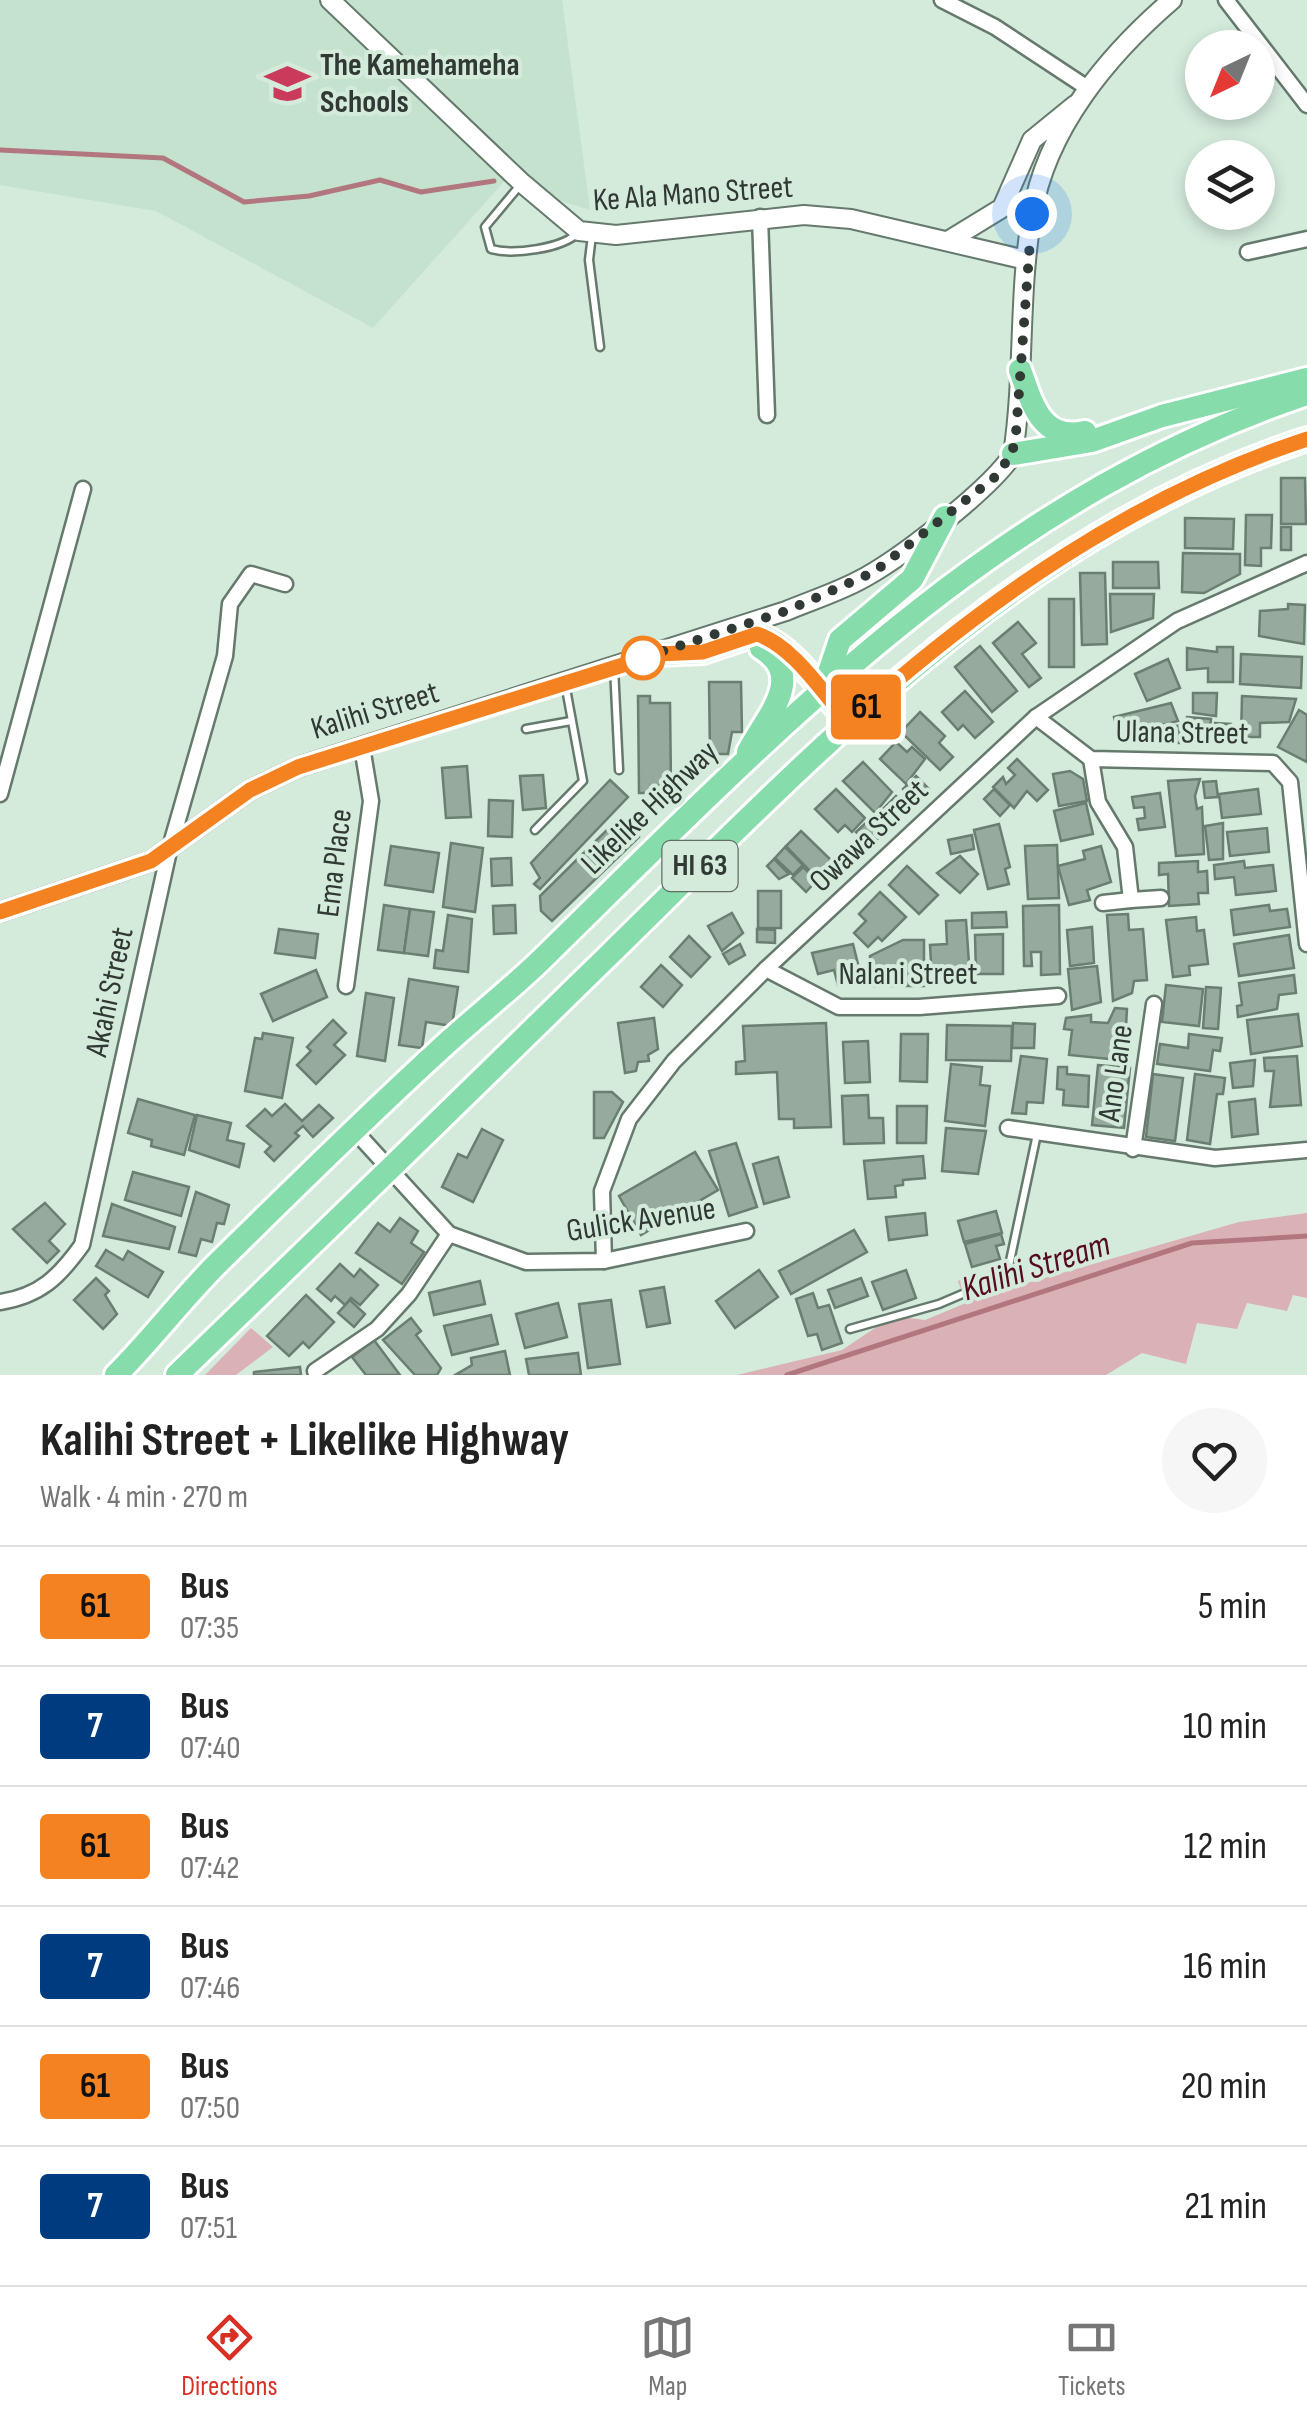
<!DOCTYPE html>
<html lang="en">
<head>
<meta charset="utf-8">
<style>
  body { margin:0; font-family:"Sofia Sans Condensed",sans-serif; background:#f6f6f6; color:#222; height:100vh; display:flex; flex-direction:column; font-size:38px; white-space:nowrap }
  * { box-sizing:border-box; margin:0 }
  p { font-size:32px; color:#767676 }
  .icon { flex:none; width:55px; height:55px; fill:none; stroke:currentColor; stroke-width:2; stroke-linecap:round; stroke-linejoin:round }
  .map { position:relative; height:1375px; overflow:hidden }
  .sheet { display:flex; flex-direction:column; background:#fff; flex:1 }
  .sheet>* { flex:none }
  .badge { padding:0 20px; border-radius:8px; font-size:35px; line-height:65px }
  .needle { width:65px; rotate:223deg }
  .fabs { position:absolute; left:1185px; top:30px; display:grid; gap:20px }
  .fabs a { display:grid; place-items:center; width:90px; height:90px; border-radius:50%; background:#fff; box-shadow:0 5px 15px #0003; font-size:50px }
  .you { position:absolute; width:50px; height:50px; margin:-25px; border:8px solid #fff; border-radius:50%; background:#1a73e8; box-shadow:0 0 0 15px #1a73e833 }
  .map>.badge { position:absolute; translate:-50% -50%; box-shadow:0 0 0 5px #fff }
  .round { display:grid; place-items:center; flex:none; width:105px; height:105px; border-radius:52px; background:#f6f6f6 }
  .overview { display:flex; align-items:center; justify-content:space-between; height:170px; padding:0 40px }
  h1 { font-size:48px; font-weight:700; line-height:75px }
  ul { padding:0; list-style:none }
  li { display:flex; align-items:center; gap:30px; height:120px; padding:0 40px; border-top:2px solid #e0e0e0 }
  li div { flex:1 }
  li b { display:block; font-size:38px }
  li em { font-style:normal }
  li .badge { min-width:110px; font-weight:700; text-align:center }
  .tab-bar { display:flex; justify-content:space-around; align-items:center; height:140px; border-top:2px solid #e0e0e0; background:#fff; font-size:28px; color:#767676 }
  .tab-bar a { display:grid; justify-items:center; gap:5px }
  .tab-bar .selected { color:#d93025 }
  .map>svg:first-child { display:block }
</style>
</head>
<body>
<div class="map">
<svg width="1307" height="1375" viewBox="0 0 1307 1375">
  <rect width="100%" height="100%" fill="#d4ebdc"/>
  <polygon fill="#c4e2ce" points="0,0 562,0 590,210 554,199 518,166 373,328 156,211 0,185"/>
  <g fill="#dab1b5">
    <polygon points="1307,1213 1307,1298 1293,1295 1287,1311 1247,1303 1237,1329 1197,1323 1186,1364 1142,1353 1106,1375 737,1375 842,1350 893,1316 925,1320 966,1303 958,1281 976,1273 1020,1285 1239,1222"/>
    <polygon points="251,1328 273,1347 236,1375 205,1375"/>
  </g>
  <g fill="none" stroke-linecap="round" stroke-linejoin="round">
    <g stroke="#b2777e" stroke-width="5">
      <polyline points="0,150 163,158 244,202 309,196 380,180 421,192 494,181"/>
      <polyline points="787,1375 1192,1243 1307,1236"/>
    </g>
  </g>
  <g fill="#96ab9d" stroke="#6a7e71" stroke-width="2.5">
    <polygon points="1281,478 1305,478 1306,524 1281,524"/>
    <polygon points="1246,515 1272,515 1271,548 1261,548 1261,566 1245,565"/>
    <polygon points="1185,518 1234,519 1233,549 1185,548"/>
    <rect x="1281" y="527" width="10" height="23"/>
    <polygon points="1183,553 1240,554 1240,574 1204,593 1182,592"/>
    <polygon points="1113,562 1158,562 1159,588 1113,588"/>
    <polygon points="1080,573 1105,573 1107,644 1082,645"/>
    <polygon points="1110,594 1154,594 1153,618 1111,632"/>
    <rect x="1049" y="599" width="25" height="68"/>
    <polygon points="1288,604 1305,605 1304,644 1259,636 1260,611 1288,609"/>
    <polygon points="1018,622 1036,643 1022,654 1041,678 1029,687 993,643"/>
    <polygon points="980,646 1017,691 992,712 955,667"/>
    <polygon points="1217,647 1233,647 1233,682 1208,682 1208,668 1187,670 1187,648 1217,652"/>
    <polygon points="1241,654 1302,657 1301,688 1240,684"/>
    <polygon points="1168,659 1180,688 1147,701 1135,674"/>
    <polygon points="709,682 741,682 742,732 732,732 728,754 710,754"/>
    <polygon points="965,691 993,722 975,738 963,725 958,730 942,712"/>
    <polygon points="1193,693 1217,693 1216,716 1193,713"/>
    <polygon points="638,696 650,696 650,703 670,703 671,786 651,786 651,793 639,793"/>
    <polygon points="1242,696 1296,699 1289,722 1260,723 1260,737 1241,737"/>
    <polygon points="1171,703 1178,721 1162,725 1179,726 1181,743 1134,742 1130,731 1118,734 1114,717"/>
    <polygon points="1299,710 1307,715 1307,762 1278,747"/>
    <polygon points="920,712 945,736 939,743 953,757 940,770 901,732"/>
    <polygon points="1187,717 1211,719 1209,743 1185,741"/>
    <polygon points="1215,723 1231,724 1232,740 1215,741"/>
    <polygon points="896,742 907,752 912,747 925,759 906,784 880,759"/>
    <polygon points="1017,759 1048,790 1037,801 1027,791 1014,808 993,787 1003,777 1006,784 1015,775 1008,768"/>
    <polygon points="863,762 892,792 875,813 843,781"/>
    <polygon points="467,766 471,817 446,818 442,768"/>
    <polygon points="1070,771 1083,779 1087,801 1059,806 1053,774"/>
    <polygon points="543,775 546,808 523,810 520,776"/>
    <polygon points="916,776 929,789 916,803 903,789"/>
    <polygon points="1200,779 1195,796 1197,809 1202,807 1204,854 1176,856 1168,781"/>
    <polygon points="610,780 628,797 540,889 534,884 540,878 531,863"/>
    <polygon points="1216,781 1218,797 1205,798 1203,782"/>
    <polygon points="836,789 865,818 852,832 845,825 838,832 815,809"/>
    <polygon points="994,789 1010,805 1000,816 984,799"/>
    <polygon points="1258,789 1261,814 1222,818 1219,794"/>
    <polygon points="1160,793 1165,827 1139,830 1137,819 1145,818 1144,807 1134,808 1132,797"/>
    <polygon points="896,796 907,807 886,828 875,817"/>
    <polygon points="489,800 513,801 512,837 488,836"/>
    <polygon points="1086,803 1093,834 1061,841 1054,811"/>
    <polygon points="620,817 639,837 552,921 541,911 540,896"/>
    <polygon points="870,819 884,833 870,846 856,832"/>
    <polygon points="1223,823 1223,859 1209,860 1205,826"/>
    <polygon points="999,824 1010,867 1005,869 1009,884 988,889 974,830"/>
    <polygon points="1267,828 1269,852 1230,856 1227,832"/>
    <polygon points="801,831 833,862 822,873 817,869 813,874 786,846"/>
    <polygon points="972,835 974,849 951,854 948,840"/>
    <polygon points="451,843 483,848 475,912 443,907"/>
    <polygon points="1057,845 1059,898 1028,899 1025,846"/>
    <polygon points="391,846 439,853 433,892 385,885"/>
    <polygon points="1101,846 1111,882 1087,890 1090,900 1069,905 1058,866 1085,859 1083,851"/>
    <polygon points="785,847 803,865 793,875 775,858"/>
    <polygon points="960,856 978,874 960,893 937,873"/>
    <polygon points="511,858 512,885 492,886 491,859"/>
    <polygon points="774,859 789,874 779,879 767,866"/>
    <polygon points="1198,861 1198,872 1207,871 1208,893 1198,893 1199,904 1169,906 1168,874 1159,875 1159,863"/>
    <polygon points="1244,861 1245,868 1273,865 1276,891 1236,895 1234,877 1215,879 1214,865"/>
    <polygon points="907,866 938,895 919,914 889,885"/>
    <polygon points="803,867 817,880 806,892 792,878"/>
    <rect x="758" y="891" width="23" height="37"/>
    <polygon points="880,892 906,917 882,941 878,937 868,947 854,933 866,921 859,914"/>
    <polygon points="384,905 410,909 404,953 378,950"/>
    <polygon points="515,905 516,933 494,934 493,906"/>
    <polygon points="1059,905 1060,974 1041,975 1041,952 1031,952 1032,966 1024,966 1023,906"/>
    <polygon points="1269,905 1270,911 1287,909 1290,927 1234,935 1231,910"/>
    <polygon points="410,909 434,912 428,956 404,953"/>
    <polygon points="1006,912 1007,927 972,928 972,913"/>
    <polygon points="732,913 743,933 722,951 708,926"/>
    <polygon points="1128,914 1129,930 1143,929 1147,980 1134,981 1132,993 1113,1001 1107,915"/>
    <polygon points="448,915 472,919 468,972 434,968 436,950 443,951"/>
    <polygon points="1196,917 1197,931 1204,930 1208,964 1189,966 1190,975 1173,977 1166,920"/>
    <polygon points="966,920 970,978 932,980 930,945 947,944 946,921"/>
    <polygon points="1092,927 1094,963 1070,966 1067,930"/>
    <polygon points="279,929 318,934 315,958 275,953"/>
    <polygon points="757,929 775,930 775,943 757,942"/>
    <polygon points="1003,934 1003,974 976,974 975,935"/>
    <polygon points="1289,935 1294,968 1239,976 1234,944"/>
    <polygon points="689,936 710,957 691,977 670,957"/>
    <polygon points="903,940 924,940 924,986 870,986 870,956"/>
    <polygon points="740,944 745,955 729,964 723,954"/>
    <polygon points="853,944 862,980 838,985 834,970 818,974 812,953"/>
    <polygon points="661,965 682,985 663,1007 641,987"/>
    <polygon points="1097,966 1101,1002 1072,1010 1068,969"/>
    <polygon points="316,970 327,997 273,1021 261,994"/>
    <polygon points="1294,975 1296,993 1279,995 1277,1009 1238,1017 1237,1006 1242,1005 1239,983"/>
    <polygon points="409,979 458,987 452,1026 426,1022 422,1048 399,1045"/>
    <polygon points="1166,985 1203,989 1199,1026 1162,1022"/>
    <polygon points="1206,987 1221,988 1218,1029 1203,1028"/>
    <polygon points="366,993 394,998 385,1061 357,1056"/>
    <polygon points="1115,1008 1127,1009 1126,1026 1131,1026 1128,1061 1069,1055 1072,1030 1064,1029 1066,1018 1091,1015 1091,1022 1108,1023"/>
    <polygon points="1298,1014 1302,1046 1251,1054 1247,1020"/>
    <polygon points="654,1018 658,1049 648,1055 649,1061 638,1062 636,1071 625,1073 618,1023"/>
    <polygon points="333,1020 346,1033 334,1045 345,1055 316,1084 297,1065 311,1051 307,1047"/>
    <polygon points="826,1023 831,1127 794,1128 794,1119 779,1119 777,1072 736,1074 736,1062 745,1061 743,1026"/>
    <polygon points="1013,1023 1035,1024 1034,1048 1012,1048"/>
    <polygon points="947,1025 1012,1026 1011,1061 946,1060"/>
    <polygon points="263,1033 293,1038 282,1098 245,1091 255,1038 262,1039"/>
    <polygon points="901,1034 928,1034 927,1082 900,1081"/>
    <polygon points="1189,1034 1222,1038 1220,1051 1213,1050 1210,1071 1157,1064 1160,1044 1188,1048"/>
    <polygon points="868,1041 870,1082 845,1083 843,1042"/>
    <polygon points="1021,1056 1047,1059 1043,1103 1027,1102 1026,1114 1012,1113"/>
    <polygon points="1297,1056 1301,1105 1270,1107 1274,1071 1265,1071 1264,1058"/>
    <polygon points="1255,1060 1253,1086 1233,1088 1230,1063"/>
    <polygon points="951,1064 982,1067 980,1085 990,1086 985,1126 945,1121"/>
    <polygon points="1098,1065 1130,1068 1124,1128 1092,1125"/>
    <polygon points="1058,1067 1067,1067 1067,1074 1089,1076 1088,1107 1063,1105 1064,1090 1057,1089"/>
    <polygon points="1153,1074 1183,1078 1175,1141 1146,1137"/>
    <polygon points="1195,1074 1225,1078 1223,1094 1217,1094 1210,1144 1187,1140"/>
    <polygon points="594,1092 612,1092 623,1102 604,1138 594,1138"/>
    <polygon points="868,1095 869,1118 883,1118 884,1143 844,1144 842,1096"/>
    <polygon points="138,1099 195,1115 184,1155 151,1146 152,1140 128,1133"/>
    <polygon points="1255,1099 1258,1134 1232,1137 1229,1102"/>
    <polygon points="285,1104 302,1121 319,1105 333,1118 313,1137 303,1126 295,1133 299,1136 274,1161 265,1152 271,1146 247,1126 265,1109 272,1116"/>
    <polygon points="897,1106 927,1106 926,1143 897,1143"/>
    <polygon points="197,1115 231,1123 227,1140 244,1144 239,1167 189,1150"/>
    <polygon points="946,1128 986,1131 978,1174 942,1171"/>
    <polygon points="482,1129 503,1140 473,1202 442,1187 458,1154 467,1158"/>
    <polygon points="736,1143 757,1207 729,1216 709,1151"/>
    <polygon points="695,1152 718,1190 641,1235 619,1196"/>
    <polygon points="923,1156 925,1178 903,1180 903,1185 895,1186 896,1197 868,1199 864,1161"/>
    <polygon points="778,1157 789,1197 764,1204 753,1164"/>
    <polygon points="133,1172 189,1187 181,1216 125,1200"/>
    <polygon points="196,1192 229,1205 224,1224 217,1223 212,1242 201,1239 196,1256 179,1252"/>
    <polygon points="45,1203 65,1224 49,1241 59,1251 47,1263 13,1229"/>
    <polygon points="112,1204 175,1227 169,1249 103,1236"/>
    <polygon points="996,1211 1002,1233 964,1242 958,1221"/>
    <polygon points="925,1213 927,1235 889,1240 886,1217"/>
    <polygon points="400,1218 418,1231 411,1243 424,1252 402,1284 356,1253 378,1223 390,1232"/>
    <polygon points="854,1230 867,1252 791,1294 779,1271"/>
    <polygon points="1001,1234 1004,1244 996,1246 1000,1259 972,1267 965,1244"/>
    <polygon points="106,1250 123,1260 128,1251 163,1272 148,1297 96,1266"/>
    <polygon points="340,1264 354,1277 360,1269 378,1285 360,1305 351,1298 345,1305 335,1296 331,1301 317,1289"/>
    <polygon points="759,1270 778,1297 735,1328 716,1301"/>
    <polygon points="906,1270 916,1298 883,1310 872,1282"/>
    <polygon points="96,1278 109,1291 105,1295 117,1314 103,1329 74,1300"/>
    <polygon points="861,1278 868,1296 835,1308 828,1290"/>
    <polygon points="480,1281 485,1304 434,1315 429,1293"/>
    <polygon points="664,1287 670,1323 647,1327 640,1291"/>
    <polygon points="813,1293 818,1308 829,1305 842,1343 822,1350 817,1334 808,1336 796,1299"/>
    <polygon points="306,1295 334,1322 309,1348 303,1342 289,1356 267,1336"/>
    <polygon points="350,1300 365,1314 354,1327 338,1313"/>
    <polygon points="611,1300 620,1364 588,1368 579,1304"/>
    <polygon points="558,1303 567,1337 525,1348 516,1314"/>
    <polygon points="491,1315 498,1344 452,1355 444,1326"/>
    <polygon points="411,1318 421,1331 416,1335 441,1368 437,1375 415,1375 383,1340"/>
    <polygon points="374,1340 400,1375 366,1375 352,1357"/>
    <polygon points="505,1351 510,1375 455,1375 472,1365 471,1358"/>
    <polygon points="578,1353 581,1375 529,1375 526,1359"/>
    <polygon points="300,1367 301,1375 254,1375 254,1372"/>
  </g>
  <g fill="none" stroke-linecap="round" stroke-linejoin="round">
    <defs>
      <g id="service">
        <path d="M521 184 485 227 491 249C513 255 562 249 579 232"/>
        <polyline points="592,235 589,260 600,347"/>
        <polyline points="614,667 619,770"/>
        <polyline points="526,729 571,721"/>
        <polyline points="535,830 583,781 565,683"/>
        <polyline points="850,1329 939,1304 1007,1275 1037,1134"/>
      </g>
      <g id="minor">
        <polyline points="942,0 995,27 1089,89"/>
        <polyline points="1226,0 1307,105"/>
        <polyline points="760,217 767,415"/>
        <polyline points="1248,252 1307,239"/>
        <polyline points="1036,717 1091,759 1273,763 1290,782 1307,944"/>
        <polyline points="1091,759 1098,802 1125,847 1131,900 1161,898"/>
        <polyline points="0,794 83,489"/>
        <polyline points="1103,903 1131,900"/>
        <polyline points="766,969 839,1007 919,1007 1058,996"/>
        <polyline points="346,986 371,801 362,747"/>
        <polyline points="1008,1128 1215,1158 1307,1150"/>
        <polyline points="354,1130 449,1234 526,1262 604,1261 746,1231"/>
        <polyline points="1133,1149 1154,1004"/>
        <polyline points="604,1261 602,1191 629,1119 674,1061 766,969 1036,717 1177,621 1307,563"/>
        <path d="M0 1302C40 1296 59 1277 82 1245L169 851 225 656 230 604 251 574 285 584"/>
        <polyline points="315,1371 377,1329 409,1294 449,1234"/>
      </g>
      <g id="tertiary">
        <polyline points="330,0 522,183 579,231 616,235 804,215 851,219 1026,260"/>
        <polyline points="948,241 1002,208 1032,140 1075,105"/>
        <path d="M0 912 151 861 250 790 298 767 786 611C810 601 835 593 858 581 896 562 991 489 1013 454 1025 375 1018 294 1032 215 1046 129 1108 55 1172 0"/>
      </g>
      <g id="trunk">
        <path d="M1020 370C1032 403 1041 442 1085 432"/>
        <polyline points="1013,454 1092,441 1162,416 1307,379"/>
        <path d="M658 654 703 652 757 634C795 646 822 694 849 722"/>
        <polyline points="823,690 840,640 912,579 945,517"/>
        <path d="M748 752C765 718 808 677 761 648"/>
        <path d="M116 1375C153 1338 184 1296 222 1259 292 1190 363 1120 436 1053 470 1021 507 993 541 960 774 732 990 500 1307 394"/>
        <path d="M177 1375C322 1235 466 1095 610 954 821 747 1019 534 1307 439"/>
      </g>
    </defs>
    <use href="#service" stroke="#657a6c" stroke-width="11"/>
    <use href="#minor" stroke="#657a6c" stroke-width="19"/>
    <use href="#tertiary" stroke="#657a6c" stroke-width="22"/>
    <use href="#trunk" stroke="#fff" stroke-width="28"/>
    <use href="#service" stroke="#fff" stroke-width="6"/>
    <use href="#minor" stroke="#fff" stroke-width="14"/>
    <use href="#tertiary" stroke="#fff" stroke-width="18"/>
    <use href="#trunk" stroke="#86dcaa" stroke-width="22"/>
  </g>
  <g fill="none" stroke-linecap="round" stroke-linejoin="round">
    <defs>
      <path id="line" d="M0 912 151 861 250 790 298 767 658 654 703 652 757 634C795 647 822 693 849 722 985 600 1132 497 1307 439"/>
    </defs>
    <use href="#line" stroke="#fff" stroke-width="22"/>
    <use href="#line" stroke="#f58220" stroke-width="15"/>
    <polyline stroke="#303933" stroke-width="10" stroke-dasharray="0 18" points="643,658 636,660 786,611 874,572 994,478 1012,454 1016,433 1032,214"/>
  </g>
  <defs>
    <symbol id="school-bare" viewBox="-9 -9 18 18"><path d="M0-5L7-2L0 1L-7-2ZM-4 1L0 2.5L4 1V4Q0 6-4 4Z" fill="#c93a5b" stroke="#d4ebdc" stroke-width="2.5" paint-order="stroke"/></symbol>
  </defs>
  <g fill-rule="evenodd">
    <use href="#school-bare" x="256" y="52" width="63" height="63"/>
  </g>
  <circle fill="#fff" stroke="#f58220" stroke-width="5" cx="643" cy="658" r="20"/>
  <g text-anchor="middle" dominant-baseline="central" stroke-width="8" stroke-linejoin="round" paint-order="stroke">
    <rect fill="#d4ebdc" stroke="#616e66" stroke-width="2.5" x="662.5" y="841" width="75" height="50" rx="8"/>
    <g font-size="30" font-weight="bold" fill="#303933">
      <text x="700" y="866">HI 63</text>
    </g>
    <g font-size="32" font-weight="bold" fill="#303933" stroke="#d4ebdc" text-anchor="start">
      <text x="320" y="65">The Kamehameha<tspan x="320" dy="37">Schools</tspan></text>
    </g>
    <g font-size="32" fill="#303933" stroke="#d4ebdc">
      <text transform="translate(693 194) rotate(-4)">Ke Ala Mano Street</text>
      <text transform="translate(375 711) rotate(-17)">Kalihi Street</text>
      <text transform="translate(1182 733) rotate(1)">Ulana Street</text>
      <text transform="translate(650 808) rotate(-44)">Likelike Highway</text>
      <text transform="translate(869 836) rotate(-43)">Owawa Street</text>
      <text transform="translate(335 863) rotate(-83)">Ema Place</text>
      <text x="908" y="974">Nalani Street</text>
      <text transform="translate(110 992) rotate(-78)">Akahi Street</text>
      <text transform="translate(1116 1073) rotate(-82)">Ano Lane</text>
      <text transform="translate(641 1220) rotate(-9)">Gulick Avenue</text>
    </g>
    <g font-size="35" font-style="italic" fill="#560c20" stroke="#d4ebdc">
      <text transform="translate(1036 1267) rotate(-18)">Kalihi Stream</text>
    </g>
  </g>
</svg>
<div class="fabs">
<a><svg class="needle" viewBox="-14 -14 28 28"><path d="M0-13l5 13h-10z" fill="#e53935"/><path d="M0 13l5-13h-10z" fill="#767676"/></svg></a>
<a><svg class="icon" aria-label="layers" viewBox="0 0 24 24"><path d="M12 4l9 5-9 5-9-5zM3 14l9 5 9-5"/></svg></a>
</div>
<div class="you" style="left:1032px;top:214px"></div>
<b class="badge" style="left:866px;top:707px;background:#f58220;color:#111">61</b>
</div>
<section class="sheet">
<div class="overview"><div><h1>Kalihi Street + Likelike Highway</h1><p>Walk · 4 min · 270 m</p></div><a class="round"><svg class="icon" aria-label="heart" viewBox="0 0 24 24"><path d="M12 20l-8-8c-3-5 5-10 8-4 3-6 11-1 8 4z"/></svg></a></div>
<ul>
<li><span class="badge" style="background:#f58220;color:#111">61</span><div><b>Bus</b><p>07:35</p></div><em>5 min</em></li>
<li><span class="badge" style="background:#003b80;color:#fff">7</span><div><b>Bus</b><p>07:40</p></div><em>10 min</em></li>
<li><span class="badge" style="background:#f58220;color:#111">61</span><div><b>Bus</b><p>07:42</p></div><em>12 min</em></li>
<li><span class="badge" style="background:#003b80;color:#fff">7</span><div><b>Bus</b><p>07:46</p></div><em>16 min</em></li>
<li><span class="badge" style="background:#f58220;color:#111">61</span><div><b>Bus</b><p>07:50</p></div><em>20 min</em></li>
<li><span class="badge" style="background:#003b80;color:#fff">7</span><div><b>Bus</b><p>07:51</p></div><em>21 min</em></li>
</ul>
</section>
<nav class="tab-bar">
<a class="selected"><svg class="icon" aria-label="directions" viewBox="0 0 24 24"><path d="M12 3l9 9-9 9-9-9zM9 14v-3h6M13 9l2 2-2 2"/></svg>Directions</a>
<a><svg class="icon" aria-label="map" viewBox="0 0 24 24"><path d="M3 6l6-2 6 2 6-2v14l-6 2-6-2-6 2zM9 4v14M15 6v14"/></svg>Map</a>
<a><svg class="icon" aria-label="tickets" viewBox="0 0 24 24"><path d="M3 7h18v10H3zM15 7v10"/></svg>Tickets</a>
</nav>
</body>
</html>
